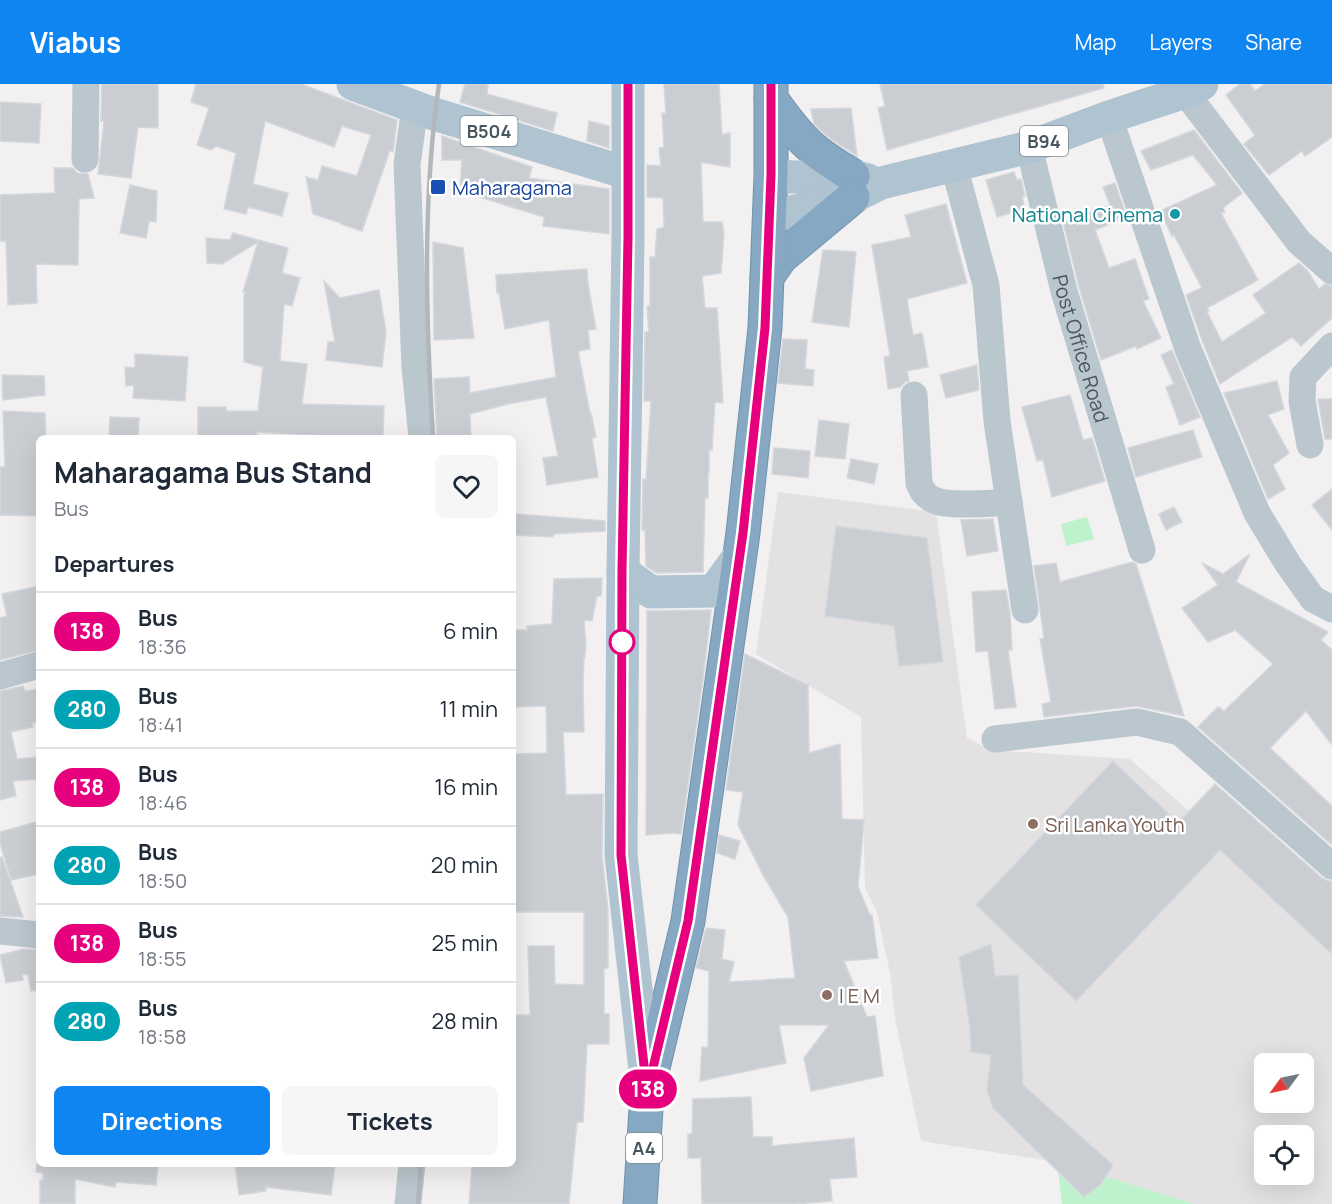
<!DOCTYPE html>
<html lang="en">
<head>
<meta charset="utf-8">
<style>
  body { margin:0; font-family:Manrope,sans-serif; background:#f6f6f7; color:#1f2937; height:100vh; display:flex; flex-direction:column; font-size:22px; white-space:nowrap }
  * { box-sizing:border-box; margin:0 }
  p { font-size:20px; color:#747a83 }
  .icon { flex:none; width:33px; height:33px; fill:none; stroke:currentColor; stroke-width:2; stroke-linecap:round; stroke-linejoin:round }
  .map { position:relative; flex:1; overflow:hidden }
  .side { position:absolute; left:36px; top:351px; width:480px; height:732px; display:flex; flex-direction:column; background:#fff; border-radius:9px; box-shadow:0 6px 24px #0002 }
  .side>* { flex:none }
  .badge { padding:0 12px; border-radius:20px; font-size:21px; line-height:39px }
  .needle { width:39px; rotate:237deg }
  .tools { position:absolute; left:1254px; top:969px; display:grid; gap:12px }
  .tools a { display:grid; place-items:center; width:60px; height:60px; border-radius:9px; background:#fff; box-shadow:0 6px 24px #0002; font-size:30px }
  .map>.badge { position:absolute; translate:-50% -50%; box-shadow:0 0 0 3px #fff }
  h2 { padding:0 18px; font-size:22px; line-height:54px }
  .round { display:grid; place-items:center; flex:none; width:63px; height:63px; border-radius:9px; background:#f6f6f7 }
  .summary { display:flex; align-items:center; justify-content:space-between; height:102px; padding:0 18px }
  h1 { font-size:28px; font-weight:700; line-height:45px }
  .button { display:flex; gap:12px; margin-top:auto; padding:12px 18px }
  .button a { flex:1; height:69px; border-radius:9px; background:#0e85f0; color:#fff; font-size:24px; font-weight:700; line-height:69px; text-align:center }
  .button a+a { background:#f6f6f7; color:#1f2937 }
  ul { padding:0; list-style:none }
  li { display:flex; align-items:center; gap:18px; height:78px; padding:0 18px; border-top:2px solid #e0e1e3 }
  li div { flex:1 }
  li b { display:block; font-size:22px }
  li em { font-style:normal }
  li .badge { min-width:66px; font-weight:700; text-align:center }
  header { display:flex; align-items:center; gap:36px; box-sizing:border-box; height:84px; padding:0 30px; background:#0e85f0; color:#fff }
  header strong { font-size:28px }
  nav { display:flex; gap:33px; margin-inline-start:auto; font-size:21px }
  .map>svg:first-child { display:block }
</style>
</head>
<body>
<header>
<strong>Viabus</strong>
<nav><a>Map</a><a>Layers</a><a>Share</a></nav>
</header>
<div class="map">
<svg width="1332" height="1120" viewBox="0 0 1332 1120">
  <rect width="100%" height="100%" fill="#f3f0f1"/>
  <path fill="#e4e1e3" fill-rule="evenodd" d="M778 408 936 428 967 654 991 666 1130 675 1332 853V1120H1195L1057 1078 921 1057 896 940 890 889 877 828 865 804 861 633 756 570ZM1264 980H1304V1018H1264ZM1264 1052H1304V1090H1264Z"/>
  <g fill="#bdf2cd">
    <polygon points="1087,433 1094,455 1066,462 1061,440"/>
    <polygon points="1057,1078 1195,1120 1062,1120"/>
  </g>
  <g fill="#caced3" stroke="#d4d7dc" stroke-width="1.5">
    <polygon points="102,0 158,0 158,44 138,43 131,94 98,90 104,37 101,37"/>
    <polygon points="196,0 301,0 397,36 393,68 390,66 362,147 341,140 341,139 313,130 306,93 318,96 322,82 357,92 371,51 342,42 334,63 265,37 253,100 288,109 282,132 248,123 246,130 224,125 236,69 216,62 211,66 197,61 209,24 191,18"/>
    <polygon points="465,0 488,0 487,10 557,29 553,47 460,18"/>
    <polygon points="664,0 719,0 722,51 730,49 730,83 701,78 703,138 722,138 724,149 721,189 702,192 705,224 717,224 723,319 715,318 712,366 709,366 709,389 708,389 708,414 705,414 703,488 657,489 646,482 645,446 642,446 643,395 646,395 651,317 644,317 645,248 649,248 647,222 650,222 650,173 655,173 657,145 664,143 663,114 647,113 647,81 661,82 659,64 664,63 662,29 666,30"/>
    <polygon points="880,0 1103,0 1104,4 887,66 878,24 885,22"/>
    <polygon points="1240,0 1250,0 1255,7 1265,0 1332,0 1332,53 1305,72 1302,67 1269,91 1244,60 1255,51 1226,11"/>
    <polygon points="0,18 41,20 39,59 0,57"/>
    <polygon points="851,24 857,72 832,56 818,44 814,40 811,25"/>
    <polygon points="589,37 609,42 609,64 587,57"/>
    <polygon points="1194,46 1242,109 1223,124 1225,128 1221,129 1258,196 1207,224 1209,227 1207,228 1222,258 1266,229 1253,211 1299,179 1307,186 1319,205 1325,200 1332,202 1332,234 1301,262 1292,253 1220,300 1203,259 1186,211 1202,204 1174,151 1172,152 1160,127 1217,101 1193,71 1151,86 1141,67"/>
    <polygon points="442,52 532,83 529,94 609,105 609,150 543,142 544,133 460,107 462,76 442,76"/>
    <polygon points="54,84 73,84 77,89 88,90 94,114 79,115 78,181 36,180 37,219 8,221 6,157 0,157 0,111 55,109"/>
    <polygon points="1014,88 1017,96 1021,95 1025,112 1022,113 1025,125 997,133 986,96"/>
    <polygon points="1115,99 1127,133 1095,146 1109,184 1135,175 1149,215 1143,217 1161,254 1137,265 1136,262 1101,276 1079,203 1063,138 1110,121 1103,103"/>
    <polygon points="130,101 157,107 156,138 149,137 146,154 120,149"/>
    <polygon points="946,120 967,199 907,215 913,251 922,249 928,283 907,287 909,297 905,298 900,303 888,305 884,273 890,272 872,161 911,153 905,131"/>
    <polygon points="233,149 288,164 282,189 300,194 292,222 284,220 280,277 307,280 302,320 384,322 383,354 329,354 329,352 257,348 257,354 198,354 198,323 226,323 226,327 258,327 263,283 244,278 244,212 245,208 243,208 258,158 222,180 207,179 206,154 230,156"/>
    <polygon points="433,158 463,164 474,254 434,256"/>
    <polygon points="823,166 856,168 849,243 812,238"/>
    <polygon points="587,185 588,200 596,245 588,246 590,265 578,267 590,329 591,329 596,353 592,354 598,393 547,401 543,374 558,372 546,313 508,320 470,330 471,354 437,354 434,295 469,293 470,309 556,293 549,236 505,245 499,209 497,209 496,191"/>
    <polygon points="324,197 340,214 379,206 386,248 382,283 326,276 328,258 335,258"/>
    <polygon points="783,255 807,256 805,285 814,286 813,302 778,299"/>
    <polygon points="1172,266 1200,333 1180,341 1166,303 1174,300 1161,271"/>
    <polygon points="135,270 188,273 185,317 133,314 134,301 126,302 125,283 135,284"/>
    <polygon points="977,281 979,306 946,314 940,291"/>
    <polygon points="2,291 44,292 45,311 3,316"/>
    <polygon points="1277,297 1284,325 1268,331 1289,369 1273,381 1285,405 1268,415 1224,309"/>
    <polygon points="1070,311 1083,356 1092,354 1105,397 1052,413 1043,376 1037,377 1022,323"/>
    <polygon points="1318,315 1332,315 1332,355 1325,355"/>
    <polygon points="3,327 45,329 46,354 39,354 39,432 0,431 0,383 5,383"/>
    <polygon points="110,333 139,334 138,354 109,354"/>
    <polygon points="819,336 849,340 845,375 815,372"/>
    <polygon points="1193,346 1202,373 1136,393 1128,364"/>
    <polygon points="774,364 810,367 808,394 772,390"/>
    <polygon points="851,375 878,380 874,400 847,394"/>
    <polygon points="1332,405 1332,446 1312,421"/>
    <polygon points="1174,423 1182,438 1166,446 1159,430"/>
    <polygon points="516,430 605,437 605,447 554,450 553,453 515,451"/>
    <polygon points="993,435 998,467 967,472 961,436"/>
    <polygon points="836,442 927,454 943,578 899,582 894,542 825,532"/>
    <polygon points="1250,470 1236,498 1328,548 1321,556 1332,566 1332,661 1306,627 1270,664 1332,722 1332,761 1198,643 1218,623 1224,627 1273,580 1235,546 1208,558 1182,524 1218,501 1202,479 1223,490"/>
    <polygon points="1132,478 1136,480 1184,632 1136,622 1044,633 1042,620 1051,618 1040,555 1044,554 1034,482 1056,479 1060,498"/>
    <polygon points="602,494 601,512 597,512 592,537 584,536 586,561 585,573 584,573 583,604 584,648 563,648 566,711 603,710 602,771 608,826 608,884 604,884 604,930 609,930 609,960 587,960 583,1038 577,1038 569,1120 469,1120 472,1080 513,1080 513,931 530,931 528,862 554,862 555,900 584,901 584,828 513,828 513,670 547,669 546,622 513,623 513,546 527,546 527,542 552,540 554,495"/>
    <polygon points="39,502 39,566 0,576 0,534 7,532 2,510"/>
    <polygon points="1006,506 1010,529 1012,566 1008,566 1016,623 995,625 988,567 976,568 972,508"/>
    <polygon points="647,526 651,527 711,526 703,595 681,750 673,749 646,751"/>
    <polygon points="745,570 808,601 809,669 840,660 842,735 864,736 858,803 870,831 872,831 878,874 844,877 867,933 875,932 883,992 811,1007 804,974 829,941 779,941 786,979 700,997 702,963 708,964 709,887 696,884 706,844 725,846 722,875 734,878 729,898 795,894 788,833 763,791 738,741 743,708 726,706"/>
    <polygon points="23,602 25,607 39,605 39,638 32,639 33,643 11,648 17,675 39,673 39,695 13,697 16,712 0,716 0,607"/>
    <polygon points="1113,677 1178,739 1215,700 1322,794 1328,797 1332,797 1332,870 1220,766 1076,917 976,821"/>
    <polygon points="36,738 39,749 39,790 11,796 0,759 0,748"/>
    <polygon points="719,751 740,757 735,775 717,769"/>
    <polygon points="2,773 23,833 22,833 0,832 0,774"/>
    <polygon points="991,860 995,892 1018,891 1023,1001 1113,1081 1101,1100 1084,1113 993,1024 987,1006 991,971 971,968 970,945 959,873"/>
    <polygon points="23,865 39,866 39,906 31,907 28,890 22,891 23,896 6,899 0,871"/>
    <polygon points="751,1013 753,1053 772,1053 772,1062 854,1054 857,1093 830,1095 832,1117 795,1120 702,1120 701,1074 688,1074 688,1050 692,1050 693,1015"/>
    <polygon points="37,1080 158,1080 156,1101 116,1098 115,1103 75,1095 75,1120 40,1120 40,1096 43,1096 43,1089 36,1088"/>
    <polygon points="235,1080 335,1080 331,1111 265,1103 266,1107 239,1111"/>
  </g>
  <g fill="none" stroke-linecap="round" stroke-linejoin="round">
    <defs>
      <g id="highway">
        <path d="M771 15C783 31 795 49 810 62 823 74 839 83 853 92"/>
        <polyline points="767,193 781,173 853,113"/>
        <polyline points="640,1120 647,1009 688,837 743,449 765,244 771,91 771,0"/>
      </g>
    </defs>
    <use href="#highway" stroke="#7193ae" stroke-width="35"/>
    <g stroke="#bbc7ce" stroke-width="27">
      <polyline points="1185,8 1299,158 1332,187"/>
      <polyline points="415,23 407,80 415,283 422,354"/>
      <polyline points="1109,33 1188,265 1257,429 1288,480 1313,515 1332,525"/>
      <path id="s1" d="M1029 63 1064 207 1142 466"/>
      <polyline points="85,75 86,0"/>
      <polyline points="954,82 986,201 997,337 1025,526"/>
      <path d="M914 311 919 399C922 407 925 412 934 416 947 423 992 419 1009 418"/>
      <polyline points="1310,361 1302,317 1303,293 1332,262"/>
      <polyline points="0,592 39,581"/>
      <polyline points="995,655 1137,638 1180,648 1332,782"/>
      <polyline points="0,847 39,851"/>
      <polyline points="408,1120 412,1080"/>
    </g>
    <g stroke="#afc3d1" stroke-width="33">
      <polyline points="353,0 434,30 627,89"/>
      <polyline points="628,0 628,153 623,488 621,771 647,1004"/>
      <polyline points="771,91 792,93 853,92 868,96"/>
      <polyline points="770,133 853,113 881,99 1029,63 1109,33 1185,8 1202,0"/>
      <polyline points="623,488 651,508 714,507 740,471"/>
    </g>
    <use href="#highway" stroke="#86a8c2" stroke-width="33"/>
    <g stroke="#b2b7bb" stroke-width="4.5">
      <path d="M433 354C426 236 422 117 439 0"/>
      <polyline points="418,1120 421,1080"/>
    </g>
  </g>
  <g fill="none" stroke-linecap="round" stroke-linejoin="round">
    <defs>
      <polyline id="line" points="628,0 628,153 622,488 621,771 647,1009 688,837 743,449 765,244 771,91 771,0"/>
    </defs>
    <use href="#line" stroke="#fff" stroke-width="14"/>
    <use href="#line" stroke="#e6007e" stroke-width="9"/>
  </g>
  <rect fill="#1a4fb4" stroke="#fff" stroke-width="2" x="430" y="95" width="16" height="16" rx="3"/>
  <circle fill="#0f9aa8" stroke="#fff" stroke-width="2" cx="1175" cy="130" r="6"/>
  <circle fill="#fff" stroke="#e6007e" stroke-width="3" cx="622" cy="558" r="12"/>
  <g fill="#8d6e63" stroke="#fff" stroke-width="2">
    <circle cx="1033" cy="740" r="6"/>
    <circle cx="827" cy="911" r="6"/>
  </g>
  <g text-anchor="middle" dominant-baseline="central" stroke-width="5" stroke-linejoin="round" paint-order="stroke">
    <g fill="#fff" stroke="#7e898f" stroke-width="1.5">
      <rect x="460.5" y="32" width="57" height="30" rx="4.5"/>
      <rect x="1020" y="42" width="48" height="30" rx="4.5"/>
      <rect x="626" y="1049" width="36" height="30" rx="4.5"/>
    </g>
    <g font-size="18" font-weight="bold" fill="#47565f">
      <text x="489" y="47">B504</text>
      <text x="1044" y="57">B94</text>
      <text x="644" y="1064">A4</text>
    </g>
    <g font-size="20" fill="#164399" stroke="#fff" text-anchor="start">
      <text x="452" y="103">Maharagama</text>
    </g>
    <g font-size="20" fill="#0d838f" stroke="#fff" text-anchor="end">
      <text x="1163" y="130">National Cinema</text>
    </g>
    <g font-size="20" fill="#47565f" stroke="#fff">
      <text stroke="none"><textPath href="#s1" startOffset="208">Post Office Road</textPath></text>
    </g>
    <g font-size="20" fill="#785e54" stroke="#fff" text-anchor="start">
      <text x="1045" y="740">Sri Lanka Youth</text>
      <text x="839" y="911">I E M</text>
    </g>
  </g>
</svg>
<div class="tools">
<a><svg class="needle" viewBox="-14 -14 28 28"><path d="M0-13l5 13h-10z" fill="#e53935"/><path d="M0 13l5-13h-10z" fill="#747a83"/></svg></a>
<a><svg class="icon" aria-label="locate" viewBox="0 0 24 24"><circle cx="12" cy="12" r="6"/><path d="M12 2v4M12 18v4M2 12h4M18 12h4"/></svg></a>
</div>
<b class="badge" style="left:648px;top:1005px;background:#e6007e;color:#fff">138</b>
<section class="side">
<div class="summary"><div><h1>Maharagama Bus Stand</h1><p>Bus</p></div><a class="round"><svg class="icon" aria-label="heart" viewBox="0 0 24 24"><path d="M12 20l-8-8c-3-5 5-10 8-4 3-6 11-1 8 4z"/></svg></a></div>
<h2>Departures</h2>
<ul>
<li><span class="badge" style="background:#e6007e;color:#fff">138</span><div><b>Bus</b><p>18:36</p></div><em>6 min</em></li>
<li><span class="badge" style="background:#00a3b4;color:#fff">280</span><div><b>Bus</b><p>18:41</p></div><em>11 min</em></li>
<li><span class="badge" style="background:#e6007e;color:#fff">138</span><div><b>Bus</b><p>18:46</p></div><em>16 min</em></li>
<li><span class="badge" style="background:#00a3b4;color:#fff">280</span><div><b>Bus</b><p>18:50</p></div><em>20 min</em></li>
<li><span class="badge" style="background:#e6007e;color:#fff">138</span><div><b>Bus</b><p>18:55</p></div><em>25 min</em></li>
<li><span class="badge" style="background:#00a3b4;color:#fff">280</span><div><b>Bus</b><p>18:58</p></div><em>28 min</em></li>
</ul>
<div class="button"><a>Directions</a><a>Tickets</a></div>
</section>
</div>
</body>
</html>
